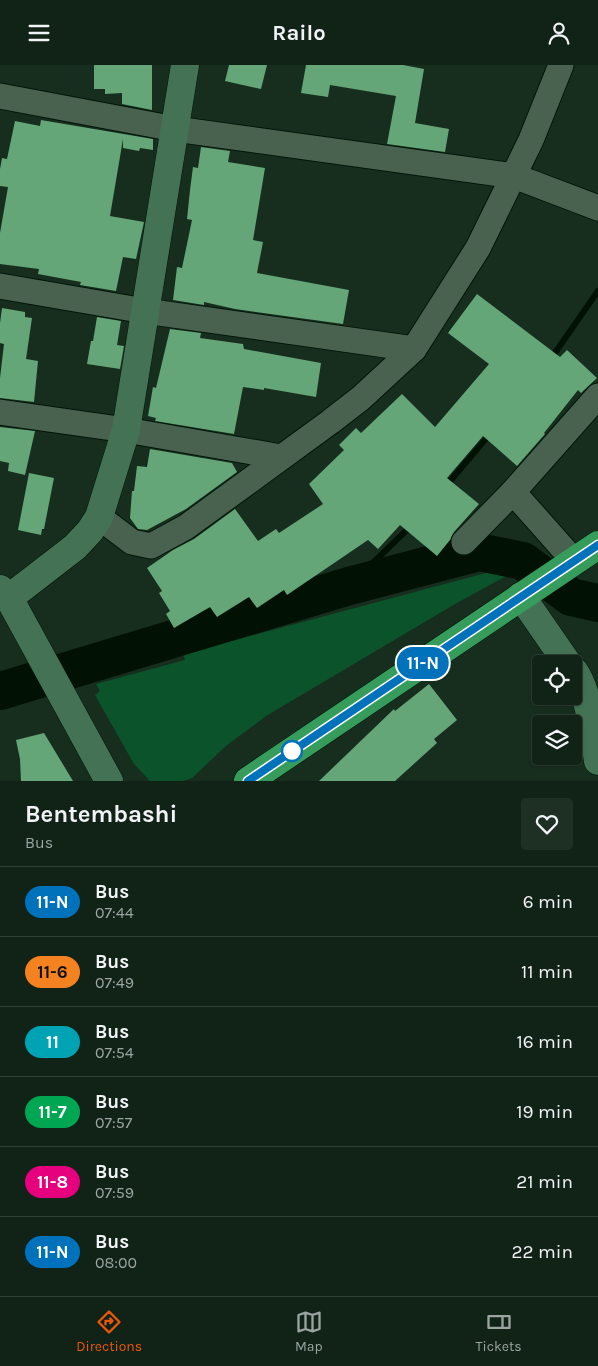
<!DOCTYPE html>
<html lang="en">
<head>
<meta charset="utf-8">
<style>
  body { margin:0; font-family:Karla,sans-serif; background:#1e2f23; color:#f1f3f6; height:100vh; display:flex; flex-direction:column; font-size:19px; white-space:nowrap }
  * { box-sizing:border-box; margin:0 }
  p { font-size:16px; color:#9ca4a1 }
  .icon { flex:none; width:28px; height:28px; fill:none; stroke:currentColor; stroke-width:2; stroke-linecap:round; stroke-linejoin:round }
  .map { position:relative; height:716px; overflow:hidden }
  .sheet { display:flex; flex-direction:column; background:#112216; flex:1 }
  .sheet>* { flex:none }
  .badge { padding:0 10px; border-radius:16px; font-size:18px; line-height:32px }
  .buttons { position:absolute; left:532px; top:590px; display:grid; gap:10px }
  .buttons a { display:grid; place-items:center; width:50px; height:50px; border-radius:5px; background:#112216; box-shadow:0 1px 4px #0004,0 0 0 1px #303f35; font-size:25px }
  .map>.badge { position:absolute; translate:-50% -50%; box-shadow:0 0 0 2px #fff }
  .round { display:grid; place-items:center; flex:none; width:52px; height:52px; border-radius:5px; background:#1e2f23 }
  .head { display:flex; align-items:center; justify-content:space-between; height:85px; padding:0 25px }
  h1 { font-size:24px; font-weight:700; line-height:38px }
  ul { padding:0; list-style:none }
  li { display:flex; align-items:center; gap:15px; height:70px; padding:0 25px; border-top:1px solid #303f35 }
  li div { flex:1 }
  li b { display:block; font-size:19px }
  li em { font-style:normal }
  li .badge { min-width:55px; font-weight:700; text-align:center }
  header { display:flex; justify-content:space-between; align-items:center; height:65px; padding:0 25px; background:#112216; font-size:22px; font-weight:700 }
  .dock { display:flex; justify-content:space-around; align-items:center; height:70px; border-top:1px solid #303f35; background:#112216; font-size:14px; color:#9ca4a1 }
  .dock a { display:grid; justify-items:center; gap:2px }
  .dock .selected { color:#ea580c }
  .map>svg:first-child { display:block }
</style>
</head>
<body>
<header><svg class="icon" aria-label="menu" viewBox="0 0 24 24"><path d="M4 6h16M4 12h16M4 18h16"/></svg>Railo<svg class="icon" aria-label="person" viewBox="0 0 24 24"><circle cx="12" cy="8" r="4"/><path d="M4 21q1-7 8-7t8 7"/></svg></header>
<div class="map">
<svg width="598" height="716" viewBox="0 0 598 716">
  <rect width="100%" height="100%" fill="#172e1e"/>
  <polygon fill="#0b542b" points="501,504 512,508 455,539 266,651 227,680 192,713 183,716 150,716 134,699 95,630 100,626 96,619 185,595 183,589"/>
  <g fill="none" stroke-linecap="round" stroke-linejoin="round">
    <g stroke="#011205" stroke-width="6">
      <polyline points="550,295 598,226"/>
      <polyline points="445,422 490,369"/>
      <polyline points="349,521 412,460"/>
    </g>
    <polyline stroke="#011205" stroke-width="38" points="0,626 349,521 479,487 523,496 571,532 598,538"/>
  </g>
  <g fill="#64a678">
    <polygon points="94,0 152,0 152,45 122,39 122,28 105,29 105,24 94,24"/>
    <polygon points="229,0 267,0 261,24 225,16"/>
    <polygon points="306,0 403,0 424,4 415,58 449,64 445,87 387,79 396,31 330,20 328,32 301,28"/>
    <polygon points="41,55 153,74 153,85 140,83 139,86 123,83 123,74 110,151 144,157 136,194 123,192 116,226 80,220 81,217 38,209 39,204 0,199 0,168 8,122 0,121 0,104 2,93 7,94 15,56 40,61"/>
    <polygon points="201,82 230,86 228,97 265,103 253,175 263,177 257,208 349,225 343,259 235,244 204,237 204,240 173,235 177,202 182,203 192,155 187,154 190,125 193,102 198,103"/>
    <polygon points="477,229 560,292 567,285 597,313 581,328 578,325 544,368 545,369 517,401 483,371 447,413 479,439 454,467 450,475 437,491 400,460 378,484 368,475 287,530 284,525 257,543 249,532 217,552 210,542 174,563 166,549 170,546 159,528 162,526 147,503 173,485 194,474 235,444 258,476 276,464 279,468 323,439 309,419 344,385 339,380 356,363 361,368 402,329 435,362 489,299 448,268"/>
    <polygon points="2,243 25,247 25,252 32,253 26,294 38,296 34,337 0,333 0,313 4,279 0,278 0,258"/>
    <polygon points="97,252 121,256 117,280 124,281 120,304 87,299 91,276 93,276"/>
    <polygon points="170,264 201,268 200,273 243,279 244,284 321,298 316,332 264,323 264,325 243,322 234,369 155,356 156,353 148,351 153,322 156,323"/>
    <polygon points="0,362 35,366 25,410 8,406 9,398 0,396"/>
    <polygon points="150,384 232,398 237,407 186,444 147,465 138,464 130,453 132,426 134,426 137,401 147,402"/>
    <polygon points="29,408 54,413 44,464 42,464 41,470 18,465"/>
    <polygon points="429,619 457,655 434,674 437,678 395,716 319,716 394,644 395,646"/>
    <polygon points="44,668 73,716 21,716 20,694 16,675"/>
  </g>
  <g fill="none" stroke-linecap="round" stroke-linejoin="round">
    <defs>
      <g id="street">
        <polyline points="0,31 175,64 514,111 598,143"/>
        <polyline points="0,221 145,246 414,284"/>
        <polyline points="0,347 126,365 281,392"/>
        <polyline points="99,452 132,477 151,481 186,462 330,357 361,333 414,284 478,183 531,75 561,0"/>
        <polyline points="464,477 513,427"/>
        <polyline points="575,497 513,427 598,331"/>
      </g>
      <g id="secondary">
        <polyline points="0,524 9,533 109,716"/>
        <polyline points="521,531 568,599"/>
        <polyline points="9,533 75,482 90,466 99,452 126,365 185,0"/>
        <path d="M574 606C589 628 594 669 598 696"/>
      </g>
      <polyline id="highway" points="248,716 598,480"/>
    </defs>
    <use href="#street" stroke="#021608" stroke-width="27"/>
    <use href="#secondary" stroke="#021608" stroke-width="29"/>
    <use href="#highway" stroke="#021608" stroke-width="29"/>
    <use href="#street" stroke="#496250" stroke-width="25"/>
    <use href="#secondary" stroke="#437354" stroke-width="28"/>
    <use href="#highway" stroke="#359c5c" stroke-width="28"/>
  </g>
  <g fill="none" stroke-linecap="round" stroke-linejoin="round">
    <defs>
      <polyline id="line" points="248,716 598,480"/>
    </defs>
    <use href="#line" stroke="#fff" stroke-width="11"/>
    <use href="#line" stroke="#0072bc" stroke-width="8"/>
  </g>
  <circle fill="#fff" stroke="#0072bc" stroke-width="2.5" cx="292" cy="686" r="10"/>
</svg>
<div class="buttons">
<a><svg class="icon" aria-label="locate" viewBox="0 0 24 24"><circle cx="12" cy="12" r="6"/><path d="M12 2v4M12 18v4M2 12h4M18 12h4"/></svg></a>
<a><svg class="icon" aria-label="layers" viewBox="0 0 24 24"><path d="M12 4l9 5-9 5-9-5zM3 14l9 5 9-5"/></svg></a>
</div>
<b class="badge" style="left:423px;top:598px;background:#0072bc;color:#fff">11-N</b>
</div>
<section class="sheet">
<div class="head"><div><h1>Bentembashi</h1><p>Bus</p></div><a class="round"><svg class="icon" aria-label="heart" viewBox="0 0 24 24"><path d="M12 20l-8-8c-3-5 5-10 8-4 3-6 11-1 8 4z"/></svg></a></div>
<ul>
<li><span class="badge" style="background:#0072bc;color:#fff">11-N</span><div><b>Bus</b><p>07:44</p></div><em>6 min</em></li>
<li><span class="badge" style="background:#f58220;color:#111">11-6</span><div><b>Bus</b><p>07:49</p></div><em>11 min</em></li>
<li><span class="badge" style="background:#00a3b4;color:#fff">11</span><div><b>Bus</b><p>07:54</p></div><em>16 min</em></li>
<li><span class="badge" style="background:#00a651;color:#fff">11-7</span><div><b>Bus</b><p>07:57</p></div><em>19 min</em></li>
<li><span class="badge" style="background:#e6007e;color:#fff">11-8</span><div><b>Bus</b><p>07:59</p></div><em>21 min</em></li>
<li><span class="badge" style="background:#0072bc;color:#fff">11-N</span><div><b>Bus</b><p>08:00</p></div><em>22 min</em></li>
</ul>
</section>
<nav class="dock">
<a class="selected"><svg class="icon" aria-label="directions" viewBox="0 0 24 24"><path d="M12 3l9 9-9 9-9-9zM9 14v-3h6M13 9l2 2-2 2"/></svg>Directions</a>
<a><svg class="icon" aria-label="map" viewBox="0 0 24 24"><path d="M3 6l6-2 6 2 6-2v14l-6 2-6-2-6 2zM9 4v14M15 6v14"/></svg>Map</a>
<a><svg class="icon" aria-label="tickets" viewBox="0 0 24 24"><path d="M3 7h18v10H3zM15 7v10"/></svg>Tickets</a>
</nav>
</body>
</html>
